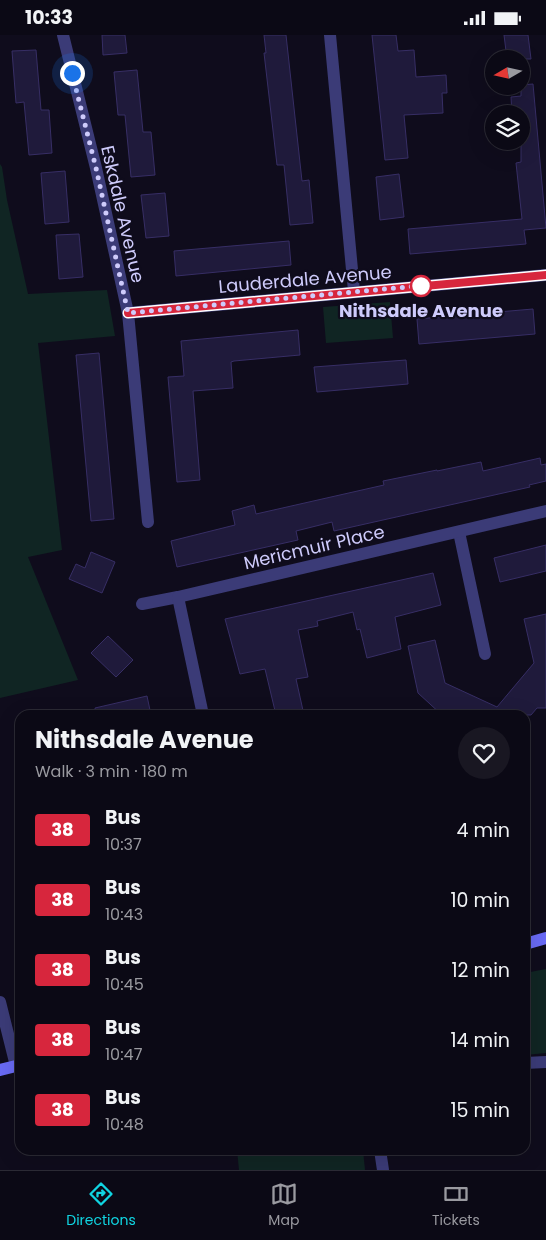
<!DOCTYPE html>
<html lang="en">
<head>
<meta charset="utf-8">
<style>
  body { margin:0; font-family:Poppins,sans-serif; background:#191722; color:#f1f3f6; height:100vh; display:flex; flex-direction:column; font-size:19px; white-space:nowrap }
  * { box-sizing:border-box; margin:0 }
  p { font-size:16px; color:#9a9aa0 }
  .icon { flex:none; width:28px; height:28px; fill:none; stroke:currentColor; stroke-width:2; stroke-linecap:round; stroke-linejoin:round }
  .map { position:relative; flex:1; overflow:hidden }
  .panel { position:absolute; left:15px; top:675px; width:515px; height:445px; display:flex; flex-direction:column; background:#0b0915; border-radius:15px; box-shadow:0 5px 20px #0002,0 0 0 1px #2b2a34 }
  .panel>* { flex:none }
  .badge { padding:0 10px; border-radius:4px; font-size:18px; line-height:32px }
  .needle { width:32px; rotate:261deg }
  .controls { position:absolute; left:485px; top:15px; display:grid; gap:10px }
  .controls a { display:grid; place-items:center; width:45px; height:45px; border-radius:50%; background:#0b0915; box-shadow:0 5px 20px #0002,0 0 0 1px #2b2a34; font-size:25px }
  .you { position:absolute; width:25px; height:25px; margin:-12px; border:4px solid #fff; border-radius:50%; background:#1a73e8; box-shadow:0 0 0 8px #1a73e833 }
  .map>.badge { position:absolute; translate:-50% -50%; box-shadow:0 0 0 2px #fff }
  .round { display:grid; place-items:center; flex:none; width:52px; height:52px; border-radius:26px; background:#191722 }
  .headline { display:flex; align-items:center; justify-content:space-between; height:85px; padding:0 20px }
  h1 { font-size:24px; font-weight:700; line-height:38px }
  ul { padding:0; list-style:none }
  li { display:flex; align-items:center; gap:15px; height:70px; padding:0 20px }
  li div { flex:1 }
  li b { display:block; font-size:19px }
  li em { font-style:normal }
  li .badge { min-width:55px; font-weight:700; text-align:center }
  .status { display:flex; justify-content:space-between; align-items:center; height:35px; padding:0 25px; background:#0b0915; direction:ltr }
  .status svg { height:14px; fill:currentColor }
  .dock { display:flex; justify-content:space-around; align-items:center; height:70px; border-top:1px solid #2b2a34; background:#0b0915; font-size:14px; color:#9a9aa0 }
  .dock a { display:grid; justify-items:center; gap:2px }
  .dock .on { color:#10d5e2 }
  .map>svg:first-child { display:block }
</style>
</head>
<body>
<div class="status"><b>10:33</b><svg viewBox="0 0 49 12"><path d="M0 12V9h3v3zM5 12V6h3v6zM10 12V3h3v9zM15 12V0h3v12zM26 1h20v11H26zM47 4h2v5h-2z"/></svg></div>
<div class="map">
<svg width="546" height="1135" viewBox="0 0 546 1135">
  <rect width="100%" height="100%" fill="#0f0c1c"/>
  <g fill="#102523">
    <polygon points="0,129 2,132 7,165 28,259 107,255 115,301 38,308 62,515 28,522 78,645 0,663"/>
    <polygon points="390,267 393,303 326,308 323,272"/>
    <polygon points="546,934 546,1018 525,1020 525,938"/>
    <polygon points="237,1115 363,1115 365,1135 239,1135"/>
  </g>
  <g fill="#1f1a3b" stroke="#372e65">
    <polygon points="102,0 125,0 127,18 103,20"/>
    <polygon points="264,0 286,0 302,146 309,145 313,188 290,190 284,130 277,130 264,18 266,18"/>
    <polygon points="372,0 396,0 398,16 414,15 416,42 446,40 447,58 442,58 443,78 404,80 408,123 385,125"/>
    <polygon points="504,0 528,0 531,24 507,24"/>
    <polygon points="36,15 41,75 49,75 52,118 29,120 24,67 16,68 12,16"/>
    <polygon points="137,35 143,97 151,97 155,140 131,142 125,80 118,80 114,37"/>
    <polygon points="533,49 546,193 524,195 526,209 410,219 408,194 522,184 516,128 521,127 521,79 512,79 511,62 521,61 521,50"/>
    <polygon points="65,136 69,187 45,189 41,138"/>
    <polygon points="399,139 404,182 380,185 376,142"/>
    <polygon points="165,158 169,201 146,203 141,160"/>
    <polygon points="79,199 83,242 59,244 56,200"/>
    <polygon points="289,206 291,230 176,241 174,216"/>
    <polygon points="533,274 535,299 419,309 417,284"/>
    <polygon points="298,295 300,320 234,326 231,327 233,353 193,356 200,445 177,447 168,342 184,341 181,306"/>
    <polygon points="99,318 114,484 91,486 76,320"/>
    <polygon points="406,325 408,349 317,357 314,332"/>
    <polygon points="540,423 541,430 546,429 546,446 529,450 530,452 334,496 332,487 296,496 298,505 177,532 171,506 235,490 232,476 254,470 256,479 384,450 383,446 437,435 437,436 481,427 483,436"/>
    <polygon points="546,510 546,536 500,547 494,523"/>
    <polygon points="91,517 115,527 102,558 69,544 76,529 85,533"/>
    <polygon points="433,538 441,570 395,582 401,614 367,623 360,594 357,595 353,577 317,586 318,591 298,595 308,642 296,644 304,680 276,680 265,634 240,639 225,584"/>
    <polygon points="546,579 546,673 537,673 531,680 442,680 418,658 408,611 435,605 445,648 497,672 534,628 524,584"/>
    <polygon points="108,601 133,625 116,642 91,618"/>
    <polygon points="147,661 151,680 96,680 95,673"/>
  </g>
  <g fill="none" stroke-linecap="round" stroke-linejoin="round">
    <g stroke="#3b3b77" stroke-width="12">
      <polyline points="63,0 96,133 128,278 148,487"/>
      <polyline points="330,0 354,256"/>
      <polyline points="128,278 546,240"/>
      <polyline points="459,497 485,619"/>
      <polyline points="142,569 178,562"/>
      <polyline points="203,680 178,562 546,476"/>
      <polyline points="0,967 16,1031"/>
      <polyline points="525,1028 546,1027"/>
      <polyline points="380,1115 383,1135"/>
    </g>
    <g stroke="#696af4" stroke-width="12">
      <polyline points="525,909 546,903"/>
      <polyline points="0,1035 20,1030"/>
    </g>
  </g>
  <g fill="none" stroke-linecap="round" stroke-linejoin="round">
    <defs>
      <polyline id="line" points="128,278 546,240"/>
    </defs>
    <use href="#line" stroke="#fff" stroke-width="11"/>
    <use href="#line" stroke="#d7263d" stroke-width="8"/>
    <polyline stroke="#cecbfb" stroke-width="5" stroke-dasharray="0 9" points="72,38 96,133 128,278 428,250 421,251"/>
  </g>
  <circle fill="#fff" stroke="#d7263d" stroke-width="2.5" cx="421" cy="251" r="10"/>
  <g text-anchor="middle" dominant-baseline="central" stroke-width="4.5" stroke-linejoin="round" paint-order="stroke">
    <g font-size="18" fill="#cecbfb" stroke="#0f0c1c">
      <text transform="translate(123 179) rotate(77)">Eskdale Avenue</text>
      <text transform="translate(305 244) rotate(-5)">Lauderdale Avenue</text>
      <text transform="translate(314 512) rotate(-13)">Mericmuir Place</text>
    </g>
    <g font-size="18" font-weight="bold" fill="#cecbfb" stroke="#0f0c1c">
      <text x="421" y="275">Nithsdale Avenue</text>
    </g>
  </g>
</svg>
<div class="controls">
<a><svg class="needle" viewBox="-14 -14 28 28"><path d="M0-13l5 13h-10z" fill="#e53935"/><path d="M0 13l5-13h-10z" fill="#9a9aa0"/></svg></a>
<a><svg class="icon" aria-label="layers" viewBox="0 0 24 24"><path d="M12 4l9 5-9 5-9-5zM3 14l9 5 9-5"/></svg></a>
</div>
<div class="you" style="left:72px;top:38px"></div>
<section class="panel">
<div class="headline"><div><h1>Nithsdale Avenue</h1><p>Walk · 3 min · 180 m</p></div><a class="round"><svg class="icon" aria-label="heart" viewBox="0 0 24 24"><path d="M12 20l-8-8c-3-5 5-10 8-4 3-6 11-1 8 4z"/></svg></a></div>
<ul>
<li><span class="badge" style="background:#d7263d;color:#fff">38</span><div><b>Bus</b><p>10:37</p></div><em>4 min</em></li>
<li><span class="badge" style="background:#d7263d;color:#fff">38</span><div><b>Bus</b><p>10:43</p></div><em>10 min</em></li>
<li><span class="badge" style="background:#d7263d;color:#fff">38</span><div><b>Bus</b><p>10:45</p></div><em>12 min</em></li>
<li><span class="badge" style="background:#d7263d;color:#fff">38</span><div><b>Bus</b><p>10:47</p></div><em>14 min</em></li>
<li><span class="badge" style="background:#d7263d;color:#fff">38</span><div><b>Bus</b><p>10:48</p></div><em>15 min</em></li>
</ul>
</section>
</div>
<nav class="dock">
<a class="on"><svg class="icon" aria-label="directions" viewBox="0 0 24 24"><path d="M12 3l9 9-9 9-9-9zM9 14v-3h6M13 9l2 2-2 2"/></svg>Directions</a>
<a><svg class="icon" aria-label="map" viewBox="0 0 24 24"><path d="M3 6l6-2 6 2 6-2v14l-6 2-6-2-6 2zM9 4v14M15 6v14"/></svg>Map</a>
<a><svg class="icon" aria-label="tickets" viewBox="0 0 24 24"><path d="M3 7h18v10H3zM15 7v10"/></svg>Tickets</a>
</nav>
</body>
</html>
